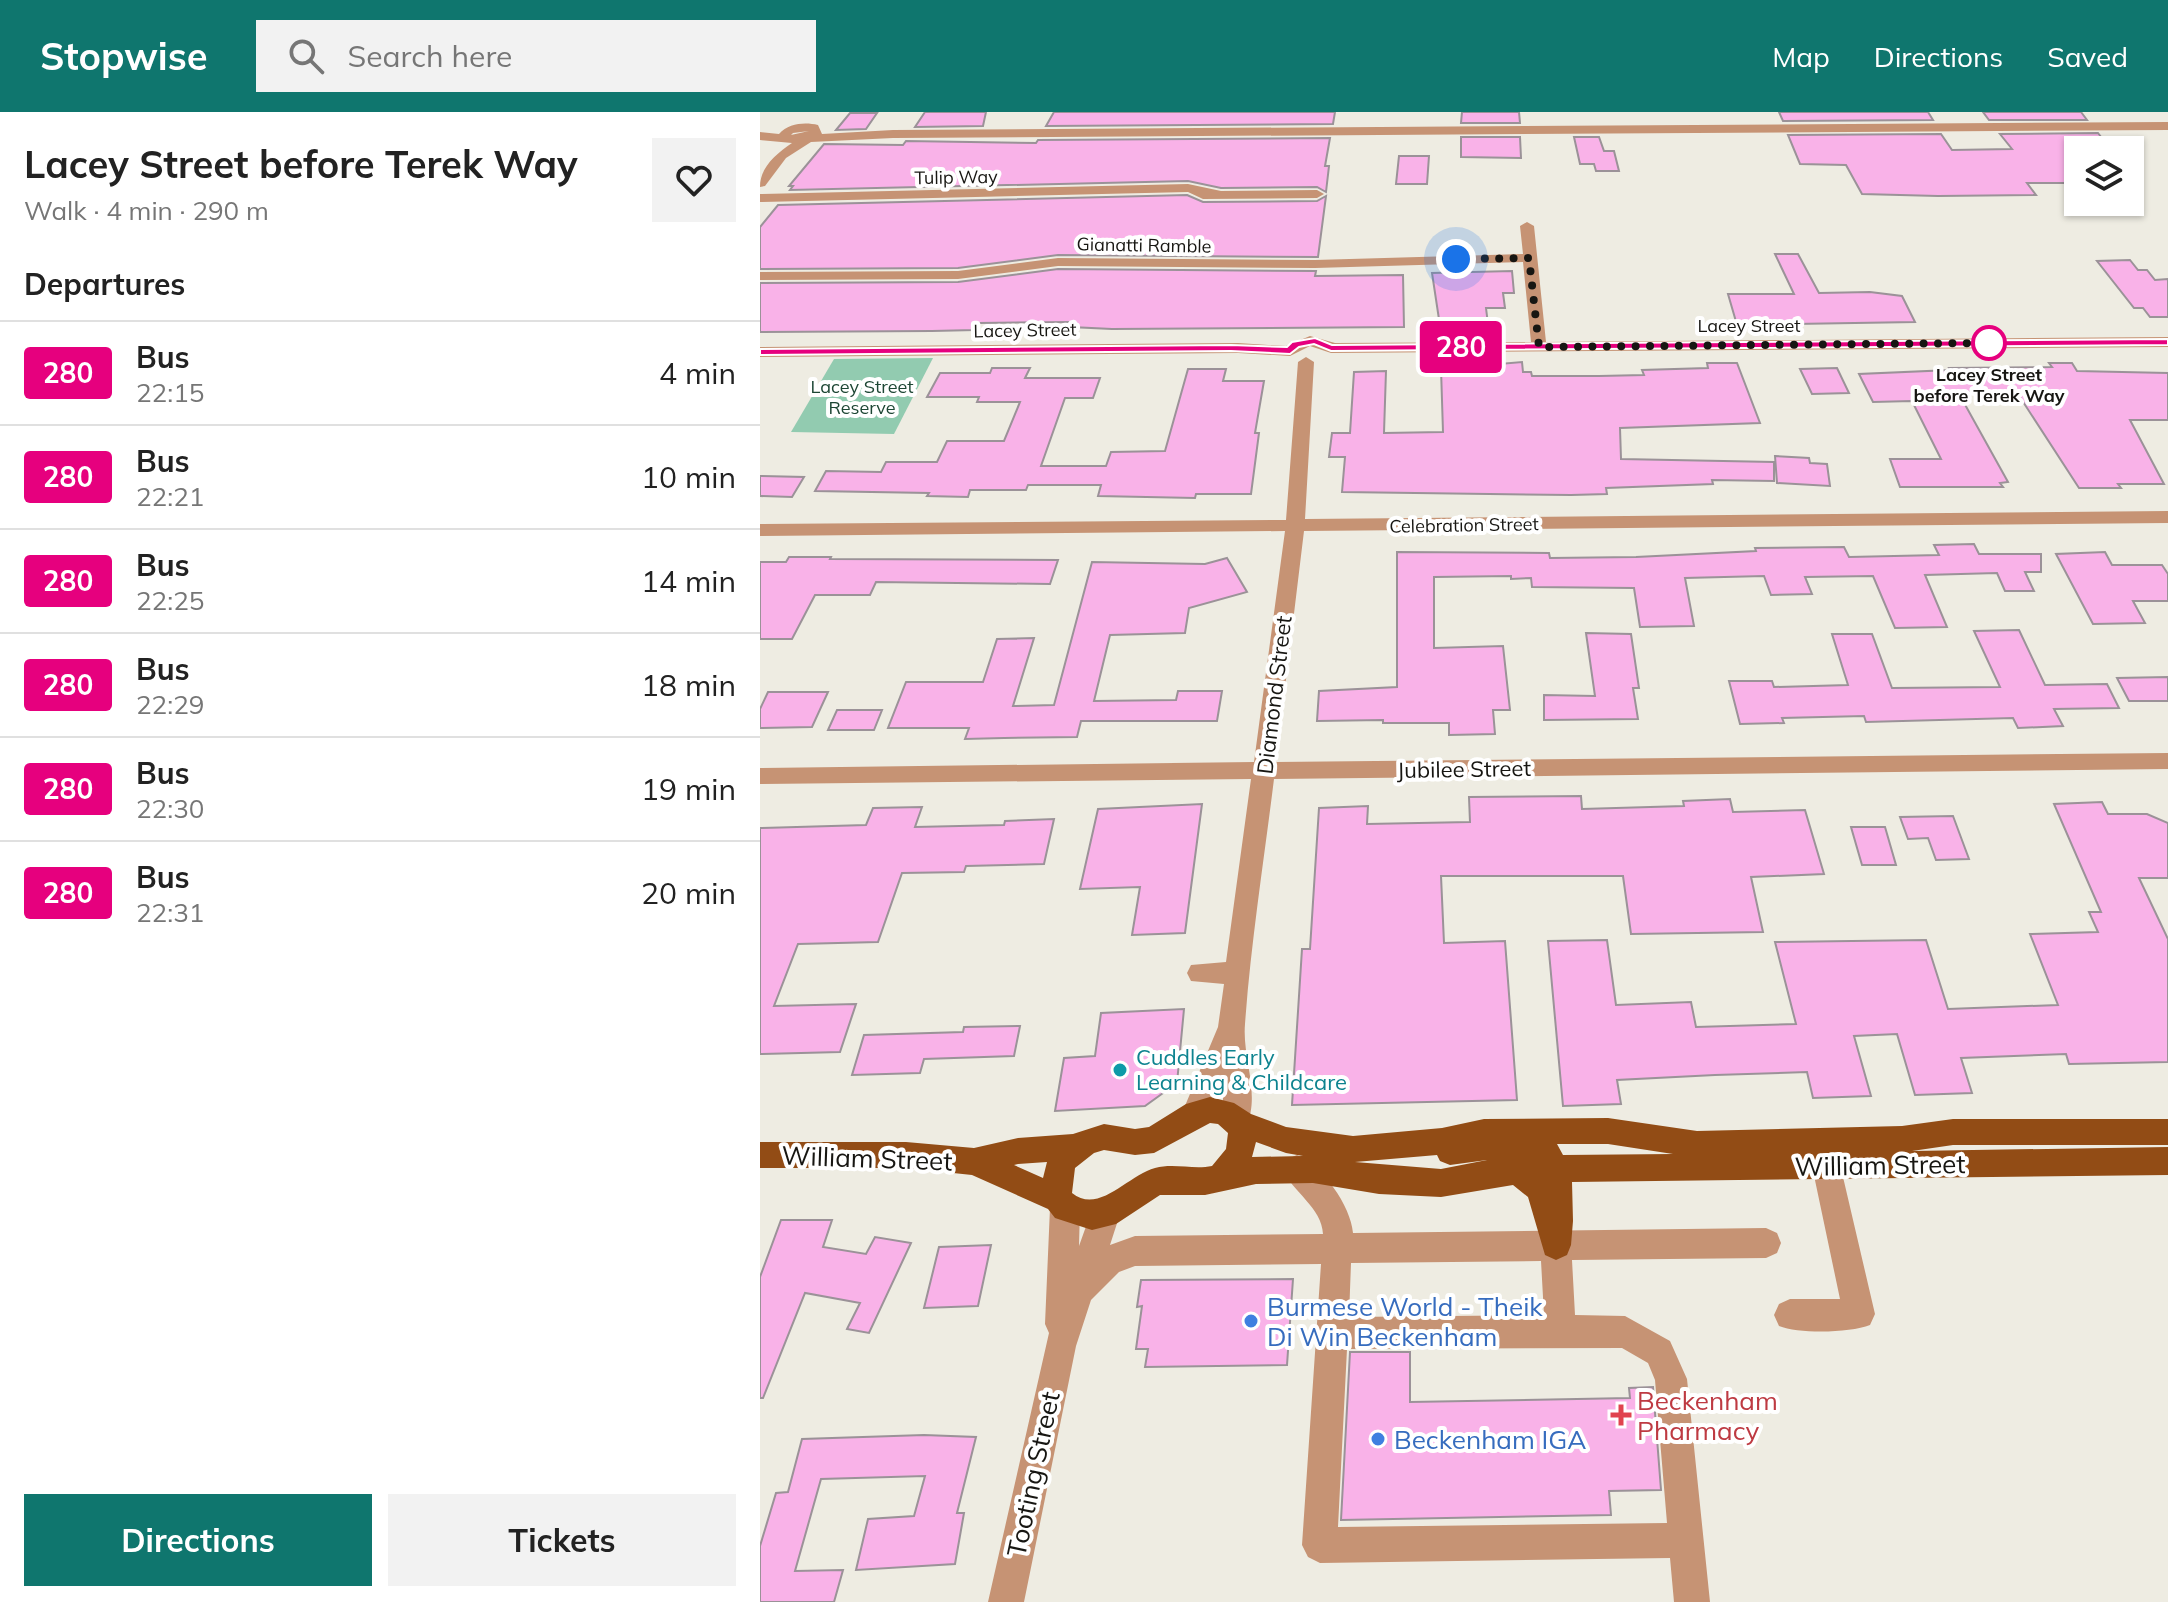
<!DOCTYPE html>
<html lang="en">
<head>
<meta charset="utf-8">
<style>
  body { margin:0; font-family:Mulish,sans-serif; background:#f2f2f2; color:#222; height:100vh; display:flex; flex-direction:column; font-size:30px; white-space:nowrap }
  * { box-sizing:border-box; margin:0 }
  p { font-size:26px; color:#767676 }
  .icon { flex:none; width:44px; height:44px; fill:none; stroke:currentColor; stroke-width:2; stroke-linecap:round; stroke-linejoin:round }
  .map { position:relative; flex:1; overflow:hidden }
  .side { display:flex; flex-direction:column; background:#fff; width:760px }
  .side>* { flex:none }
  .badge { padding:0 16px; border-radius:6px; font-size:28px; line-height:52px }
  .tools { position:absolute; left:1304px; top:24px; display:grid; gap:16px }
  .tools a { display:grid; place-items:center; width:80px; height:80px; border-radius:0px; background:#fff; box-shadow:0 2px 6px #0004; font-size:40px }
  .you { position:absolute; width:40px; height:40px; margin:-20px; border:6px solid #fff; border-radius:50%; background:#1a73e8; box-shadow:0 0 0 12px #1a73e833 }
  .map>.badge { position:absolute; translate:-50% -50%; box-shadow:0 0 0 4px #fff }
  h2 { padding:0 24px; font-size:30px; line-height:72px }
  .round { display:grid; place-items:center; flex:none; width:84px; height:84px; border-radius:0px; background:#f2f2f2 }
  .summary { display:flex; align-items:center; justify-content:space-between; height:136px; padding:0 24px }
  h1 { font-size:38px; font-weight:700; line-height:60px }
  .cta { display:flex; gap:16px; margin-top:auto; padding:16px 24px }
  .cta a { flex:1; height:92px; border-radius:0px; background:#0f766e; color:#fff; font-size:32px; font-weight:700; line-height:92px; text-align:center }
  .cta a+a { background:#f2f2f2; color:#222 }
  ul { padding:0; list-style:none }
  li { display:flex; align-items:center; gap:24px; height:104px; padding:0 24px; border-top:2px solid #e0e0e0 }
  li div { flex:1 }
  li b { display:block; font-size:30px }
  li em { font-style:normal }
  li .badge { min-width:88px; font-weight:700; text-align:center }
  header { display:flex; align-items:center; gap:48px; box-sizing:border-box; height:112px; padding:0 40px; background:#0f766e; color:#fff }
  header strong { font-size:38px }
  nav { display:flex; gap:44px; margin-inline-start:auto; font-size:28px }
  .search { width:560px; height:72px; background:#f2f2f2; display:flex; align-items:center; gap:20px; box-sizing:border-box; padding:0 28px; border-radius:0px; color:#767676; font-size:30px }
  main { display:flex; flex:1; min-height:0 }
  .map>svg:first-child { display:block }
</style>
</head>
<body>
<header>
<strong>Stopwise</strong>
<div class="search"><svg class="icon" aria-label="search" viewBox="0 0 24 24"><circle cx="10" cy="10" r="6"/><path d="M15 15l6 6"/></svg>Search here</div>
<nav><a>Map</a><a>Directions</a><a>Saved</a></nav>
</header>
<main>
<section class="side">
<div class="summary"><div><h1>Lacey Street before Terek Way</h1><p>Walk · 4 min · 290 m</p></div><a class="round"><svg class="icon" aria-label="heart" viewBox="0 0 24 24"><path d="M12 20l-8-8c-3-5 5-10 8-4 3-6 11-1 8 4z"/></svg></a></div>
<h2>Departures</h2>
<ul>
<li><span class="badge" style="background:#e6007e;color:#fff">280</span><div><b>Bus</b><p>22:15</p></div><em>4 min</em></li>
<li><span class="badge" style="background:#e6007e;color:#fff">280</span><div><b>Bus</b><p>22:21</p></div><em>10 min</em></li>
<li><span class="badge" style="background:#e6007e;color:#fff">280</span><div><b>Bus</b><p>22:25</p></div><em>14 min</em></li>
<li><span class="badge" style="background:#e6007e;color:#fff">280</span><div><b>Bus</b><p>22:29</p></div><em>18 min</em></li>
<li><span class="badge" style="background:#e6007e;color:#fff">280</span><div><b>Bus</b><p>22:30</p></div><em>19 min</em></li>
<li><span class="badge" style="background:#e6007e;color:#fff">280</span><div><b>Bus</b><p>22:31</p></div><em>20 min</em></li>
</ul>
<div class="cta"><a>Directions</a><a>Tickets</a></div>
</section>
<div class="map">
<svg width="1408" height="1490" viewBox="0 0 1408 1490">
  <rect width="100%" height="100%" fill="#eeece2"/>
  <polygon fill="#92cbb0" points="173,246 134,322 31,320 74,247"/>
  <g fill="#f9b2e8" stroke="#9b9298" stroke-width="2">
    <polygon points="165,0 226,0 223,14 155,15"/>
    <polygon points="294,0 575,0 573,12 286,14"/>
    <polygon points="702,0 759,0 760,11 701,11"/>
    <polygon points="1019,0 1168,0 1173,8 1023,9"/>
    <polygon points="1223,0 1321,0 1327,8 1229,8"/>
    <polygon points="90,1 117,1 106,17 76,18"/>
    <polygon points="1338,21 1351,38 1318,38 1318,71 1267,71 1276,83 1178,84 1102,82 1086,53 1040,52 1028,23 1181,22 1192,38 1252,37 1240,22"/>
    <polygon points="701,25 760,25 761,46 701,45"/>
    <polygon points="814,25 839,25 844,39 854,39 859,59 836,59 834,52 820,52"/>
    <polygon points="570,26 565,54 569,54 566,80 557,75 461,76 428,69 30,78 33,74 29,74 64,32 143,33 146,29 276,31 278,28"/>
    <polygon points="639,44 669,44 667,72 636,72"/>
    <polygon points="427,83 443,90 557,89 566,84 558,145 298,143 198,156 0,157 0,115 18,93"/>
    <polygon points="1015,142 1038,142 1059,181 1110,180 1142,184 1155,210 977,213 968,182 1034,182"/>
    <polygon points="1370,148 1378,158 1387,158 1395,168 1408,167 1408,205 1390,205 1383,196 1374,196 1337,149"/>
    <polygon points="298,157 556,159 555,164 643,163 644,215 352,217 311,215 313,210 219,211 215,218 172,219 0,220 0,171 198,170"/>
    <polygon points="752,159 754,181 743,181 745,196 726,196 728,212 680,214 672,161"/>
    <polygon points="762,250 763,260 771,260 772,264 839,264 884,263 882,258 948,256 947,251 977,251 1000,311 860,316 861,347 1014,350 1014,369 952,368 953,372 846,376 847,382 811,383 582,380 585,345 569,345 572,321 590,321 594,260 626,259 624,321 683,320 681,257"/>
    <polygon points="1289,251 1312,251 1317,259 1408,261 1408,308 1370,308 1404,372 1358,372 1361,376 1319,376 1256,279 1198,280 1248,370 1240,371 1243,375 1140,375 1130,347 1181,347 1152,289 1113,290 1099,262 1190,258 1189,256 1292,255"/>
    <polygon points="232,256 270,256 265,266 340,266 333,286 305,286 281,354 346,354 351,340 405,339 428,257 466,257 463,269 504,269 495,321 499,321 491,382 436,382 435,386 338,384 341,373 268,373 266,378 210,378 208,385 167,384 169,381 55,379 66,359 121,360 126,350 177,350 187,329 244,329 260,290 217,290 219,285 167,285 180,261 230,261"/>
    <polygon points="1077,256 1089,281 1052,282 1040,257"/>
    <polygon points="1015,344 1049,346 1050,351 1067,352 1070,374 1017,371"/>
    <polygon points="0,364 44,365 32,385 0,384"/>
    <polygon points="1214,432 1219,442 1281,442 1281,460 1265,460 1274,479 1245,479 1237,461 1165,463 1187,515 1135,516 1113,464 1045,465 1052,482 1011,483 1004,464 925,466 934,514 880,515 874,476 772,475 771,466 751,467 751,464 674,465 674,536 743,534 750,598 733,598 735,622 689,623 689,611 623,611 623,608 557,609 559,579 637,575 637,440 789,441 790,446 876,445 996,439 995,436 1084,435 1089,445 1179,443 1174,433"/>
    <polygon points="1345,440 1352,453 1402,453 1408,462 1408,489 1373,489 1385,511 1333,512 1296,442"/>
    <polygon points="29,445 71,445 70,447 298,448 290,472 116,470 110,483 55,483 32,527 0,527 0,450 26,450"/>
    <polygon points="467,446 487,480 429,496 425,521 350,523 334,589 416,588 418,579 462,579 457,609 321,609 317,625 244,626 205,627 209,616 128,616 146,570 223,570 237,527 274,526 253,594 294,593 332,450 445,452"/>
    <polygon points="1259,518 1285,573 1347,572 1359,596 1294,597 1303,614 1258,616 1253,606 1106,610 1104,604 1022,606 1024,611 980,612 969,569 1012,569 1014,575 1088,573 1072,522 1112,522 1132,576 1240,575 1214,519"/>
    <polygon points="826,521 871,522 879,576 873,576 878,607 784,608 784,583 835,584"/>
    <polygon points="1408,565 1408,589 1369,589 1357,566"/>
    <polygon points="8,580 68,580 52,615 0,616 0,597"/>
    <polygon points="77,598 122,598 114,618 68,618"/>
    <polygon points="821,684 822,697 924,694 923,689 970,687 973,700 1045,698 1064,762 991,765 1003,820 871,822 863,764 681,764 684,831 745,829 757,988 532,993 542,837 550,837 559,696 608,694 607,712 710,710 709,685"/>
    <polygon points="1342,690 1348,702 1387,702 1408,711 1408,766 1379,766 1408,827 1408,950 1309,952 1306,942 1201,946 1212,981 1155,983 1137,922 1094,924 1111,984 1053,986 1047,960 955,963 857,968 861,992 803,994 788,829 847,828 856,893 931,890 936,915 1036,912 1015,830 1166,828 1188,897 1298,893 1270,822 1338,820 1329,800 1341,800 1294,692"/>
    <polygon points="442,692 425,821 372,823 380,775 320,777 338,697"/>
    <polygon points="162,695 155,715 244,713 245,709 294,707 284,752 206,754 204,760 142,761 118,830 38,832 14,894 96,892 80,940 0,942 0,716 106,713 113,696"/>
    <polygon points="1193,704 1209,747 1176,748 1168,726 1148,727 1140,705"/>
    <polygon points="1091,715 1125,715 1136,753 1102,753"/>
    <polygon points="424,897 417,971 385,994 295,999 304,946 335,944 341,901"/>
    <polygon points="260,914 254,944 164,947 160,961 92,963 104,923 203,920 204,915"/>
    <polygon points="21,1108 72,1108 63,1135 106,1142 115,1125 151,1131 109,1221 87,1217 100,1191 45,1181 3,1286 0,1286 0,1165"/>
    <polygon points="231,1133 218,1194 164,1196 179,1135"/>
    <polygon points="533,1167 527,1253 385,1255 388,1237 376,1237 382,1194 377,1195 381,1168"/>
    <polygon points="590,1240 650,1240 650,1290 870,1286 869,1276 893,1275 901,1378 849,1379 851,1403 581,1408"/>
    <polygon points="164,1323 216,1325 197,1401 204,1401 195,1452 96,1458 108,1407 154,1404 165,1364 61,1367 35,1459 83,1458 74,1490 0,1490 0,1434 16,1381 28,1380 42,1327"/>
  </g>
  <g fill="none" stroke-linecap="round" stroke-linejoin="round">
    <g fill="#c69374" fill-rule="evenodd">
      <path d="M1408 10V18L133 26 51 30 26 46 5 74 0 75C0 55 16 42 32 31L0 28V20L19 22C29 11 45 10 58 13L62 22 133 18ZM49 19 31 23 33 21Z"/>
      <polygon points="428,72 461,79 557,78 564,82 557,86 443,87 428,80 0,90 0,82"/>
      <polygon points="767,110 774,114 786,230 1408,225 1408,235 571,241 550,234 530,244 478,241 0,245 0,235 478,231 526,234 550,224 575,231 771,230 763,150 555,156 298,154 198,167 0,168 0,160 198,159 298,146 555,148 763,142 760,114"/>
      <path d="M546 245 554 250 545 407 1408 399V411L544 419 516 650 1408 641V657L514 667C504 748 491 830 485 912 482 946 501 982 486 1015L476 1019 466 1015 462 1006 464 966 446 1010 436 1014 426 1010 422 1001 458 915 464 872 431 869 427 861 431 853 466 850 491 667 0 672V656L494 650 525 419 0 424V412L526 408 538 250Z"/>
      <path d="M1062 1022 1072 1026 1076 1035 1115 1202 1110 1213C1090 1221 1039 1222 1019 1214L1014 1203 1019 1192 1030 1187H1080L1048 1035 1052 1026Z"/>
      <path d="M537 1043C562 1053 591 1094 593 1121L1006 1116 1017 1121 1021 1131 1017 1141 1006 1146 812 1148 815 1203 865 1204 910 1229 927 1267 950 1490H914L910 1446 560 1451 548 1445 542 1433 561 1152 375 1154 359 1160 331 1188 316 1234 264 1490H228L289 1221 285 1212 290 1096 295 1086 305 1082 315 1086 320 1096 319 1134 334 1092 345 1088 356 1092 360 1102 350 1133 375 1124 563 1122C562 1096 533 1080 522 1057L527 1047ZM781 1149 784 1203 589 1205 591 1151ZM862 1236 888 1251 895 1268 907 1411 578 1415 587 1237Z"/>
    </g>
    <path fill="#924c15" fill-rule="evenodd" d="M450 985 474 991 491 1002 526 1015 593 1024 682 1016 724 1007 848 1006 937 1019 1142 1014 1193 1007H1408V1033H1193L1152 1039 1408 1035V1063L812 1070 813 1109 811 1133 807 1143 796 1148 785 1143 768 1085 753 1073 681 1085 619 1082 553 1071 496 1072 445 1083H400L356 1112 332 1118 295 1106 288 1097 212 1063 146 1056H0V1030H146L214 1036 258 1026 313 1022 344 1012 375 1017 389 1015 426 992ZM450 1011 458 1012 468 1021 466 1037 452 1054C434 1058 414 1051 395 1056 368 1063 339 1103 312 1081L315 1056 334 1041 344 1038 375 1043 394 1041ZM496 1030 526 1041 543 1044 492 1045ZM797 1032H848L913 1042 803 1043ZM677 1043 680 1049 690 1053 727 1048 681 1057 595 1050ZM287 1050 283 1066 254 1053 258 1052Z"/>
  </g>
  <polygon fill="#e6007e" stroke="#fff" stroke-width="2" points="555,226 572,233 1408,227 1408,233 571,239 554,232 539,235 530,242 471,239 0,243 0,237 471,233 527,235 532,230"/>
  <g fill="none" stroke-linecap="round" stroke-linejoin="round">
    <polyline stroke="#171612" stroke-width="8" stroke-dasharray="0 14.4" points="696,147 769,146 779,235 1229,231"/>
  </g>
  <circle fill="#fff" stroke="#e6007e" stroke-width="4" cx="1229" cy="231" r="16"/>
  <circle fill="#0f9aa8" stroke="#fff" stroke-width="3" cx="360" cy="958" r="8"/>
  <g fill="#3f7fe0" stroke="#fff" stroke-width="3">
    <circle cx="491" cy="1209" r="8"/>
    <circle cx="618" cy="1327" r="8"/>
  </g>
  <path fill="#e0444e" stroke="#fff" stroke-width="3" d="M857 1291h8v8h8v8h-8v8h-8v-8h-8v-8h8z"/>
  <g text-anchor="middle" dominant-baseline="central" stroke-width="8" stroke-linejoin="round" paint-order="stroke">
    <g font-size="18" fill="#171612" stroke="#fff">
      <text transform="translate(196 65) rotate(-1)">Tulip Way</text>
      <text transform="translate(384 133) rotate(1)">Gianatti Ramble</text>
      <text x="989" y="213">Lacey Street</text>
      <text transform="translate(265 218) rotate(-1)">Lacey Street</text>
      <text transform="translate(704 413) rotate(-1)">Celebration Street</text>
    </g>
    <g font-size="18" font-weight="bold" fill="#171612" stroke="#fff">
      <text x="1229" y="262">Lacey Street<tspan x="1229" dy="21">before Terek Way</tspan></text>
    </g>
    <g font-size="18" fill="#1d4634" stroke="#fff">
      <text x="102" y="274">Lacey Street<tspan x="102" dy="21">Reserve</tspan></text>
    </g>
    <g font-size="22" fill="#171612" stroke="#fff">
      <text transform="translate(514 583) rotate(-83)">Diamond Street</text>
      <text transform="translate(704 657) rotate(-1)">Jubilee Street</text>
    </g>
    <g font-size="22" fill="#0d838f" stroke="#fff" text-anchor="start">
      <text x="376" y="945">Cuddles Early<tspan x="376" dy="25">Learning &amp; Childcare</tspan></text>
    </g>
    <g font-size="26" fill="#171612" stroke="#fff">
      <text transform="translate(107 1046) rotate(2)">William Street</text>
      <text transform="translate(1120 1053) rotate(-1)">William Street</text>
      <text transform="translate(273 1362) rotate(-78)">Tooting Street</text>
    </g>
    <g font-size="26" fill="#366cbe" stroke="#fff" text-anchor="start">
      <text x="507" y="1194">Burmese World - Theik<tspan x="507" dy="30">Di Win Beckenham</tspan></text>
      <text x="634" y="1327">Beckenham IGA</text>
    </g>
    <g font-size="26" fill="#be3a42" stroke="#fff" text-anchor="start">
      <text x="877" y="1288">Beckenham<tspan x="877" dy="30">Pharmacy</tspan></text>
    </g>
  </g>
</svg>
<div class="tools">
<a><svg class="icon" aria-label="layers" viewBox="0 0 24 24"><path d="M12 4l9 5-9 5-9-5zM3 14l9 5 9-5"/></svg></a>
</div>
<div class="you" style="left:696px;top:147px"></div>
<b class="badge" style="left:701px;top:235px;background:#e6007e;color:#fff">280</b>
</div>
</main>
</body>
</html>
